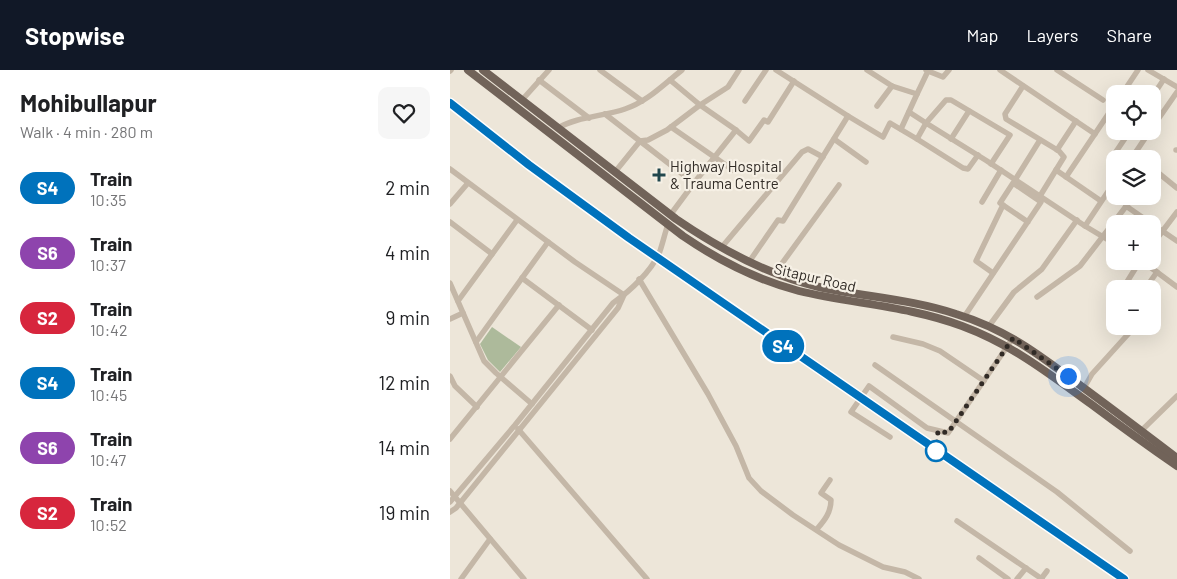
<!DOCTYPE html>
<html lang="en">
<head>
<meta charset="utf-8">
<style>
  body { margin:0; font-family:Barlow,sans-serif; background:#f6f6f6; color:#202124; height:100vh; display:flex; flex-direction:column; font-size:19px; white-space:nowrap }
  * { box-sizing:border-box; margin:0 }
  p { font-size:16px; color:#757577 }
  .icon { flex:none; width:28px; height:28px; fill:none; stroke:currentColor; stroke-width:2; stroke-linecap:round; stroke-linejoin:round }
  .map { position:relative; flex:1; overflow:hidden }
  .side { display:flex; flex-direction:column; background:#fff; width:450px }
  .side>* { flex:none }
  .badge { padding:0 10px; border-radius:16px; font-size:18px; line-height:32px }
  .fabs { position:absolute; left:656px; top:15px; display:grid; gap:10px }
  .fabs a { display:grid; place-items:center; width:55px; height:55px; border-radius:10px; background:#fff; box-shadow:0 5px 20px #0002; font-size:25px }
  .you { position:absolute; width:25px; height:25px; margin:-12px; border:4px solid #fff; border-radius:50%; background:#1a73e8; box-shadow:0 0 0 8px #1a73e833 }
  .map>.badge { position:absolute; translate:-50% -50%; box-shadow:0 0 0 2px #fff }
  .round { display:grid; place-items:center; flex:none; width:52px; height:52px; border-radius:10px; background:#f6f6f6 }
  .headline { display:flex; align-items:center; justify-content:space-between; height:85px; padding:0 20px }
  h1 { font-size:24px; font-weight:700; line-height:38px }
  ul { padding:0; list-style:none }
  li { display:flex; align-items:center; gap:15px; height:65px; padding:0 20px }
  li div { flex:1 }
  li b { display:block; font-size:19px }
  li em { font-style:normal }
  li .badge { min-width:55px; font-weight:700; text-align:center }
  header { display:flex; align-items:center; gap:30px; box-sizing:border-box; height:70px; padding:0 25px; background:#111827; color:#fff }
  header strong { font-size:24px }
  nav { display:flex; gap:28px; margin-inline-start:auto; font-size:18px }
  main { display:flex; flex:1; min-height:0 }
  .map>svg:first-child { display:block }
</style>
</head>
<body>
<header>
<strong>Stopwise</strong>
<nav><a>Map</a><a>Layers</a><a>Share</a></nav>
</header>
<main>
<section class="side">
<div class="headline"><div><h1>Mohibullapur</h1><p>Walk · 4 min · 280 m</p></div><a class="round"><svg class="icon" aria-label="heart" viewBox="0 0 24 24"><path d="M12 20l-8-8c-3-5 5-10 8-4 3-6 11-1 8 4z"/></svg></a></div>
<ul>
<li><span class="badge" style="background:#0072bc;color:#fff">S4</span><div><b>Train</b><p>10:35</p></div><em>2 min</em></li>
<li><span class="badge" style="background:#8e44ad;color:#fff">S6</span><div><b>Train</b><p>10:37</p></div><em>4 min</em></li>
<li><span class="badge" style="background:#d7263d;color:#fff">S2</span><div><b>Train</b><p>10:42</p></div><em>9 min</em></li>
<li><span class="badge" style="background:#0072bc;color:#fff">S4</span><div><b>Train</b><p>10:45</p></div><em>12 min</em></li>
<li><span class="badge" style="background:#8e44ad;color:#fff">S6</span><div><b>Train</b><p>10:47</p></div><em>14 min</em></li>
<li><span class="badge" style="background:#d7263d;color:#fff">S2</span><div><b>Train</b><p>10:52</p></div><em>19 min</em></li>
</ul>
</section>
<div class="map">
<svg width="727" height="509" viewBox="0 0 727 509">
  <rect width="100%" height="100%" fill="#ede6d9"/>
  <polygon fill="#adba9b" points="42,257 71,277 50,302 38,290 30,274"/>
  <g fill="none" stroke-linecap="round" stroke-linejoin="round">
    <g stroke="#c4b7a7" stroke-width="5.5">
      <polyline points="150,0 192,31"/>
      <polyline points="326,0 398,46"/>
      <polyline points="417,0 442,16 467,24 451,59"/>
      <polyline points="550,0 645,64"/>
      <polyline points="607,0 653,30"/>
      <polyline points="698,0 727,17"/>
      <polyline points="0,1 1,0"/>
      <polyline points="478,1 493,7 499,0"/>
      <polyline points="89,10 139,48"/>
      <polyline points="220,10 250,35 286,60"/>
      <polyline points="573,16 555,44 556,49 609,81 614,87 606,100"/>
      <polyline points="467,24 478,1 476,0"/>
      <polyline points="672,24 688,0"/>
      <polyline points="702,27 714,9"/>
      <polyline points="72,30 99,0"/>
      <polyline points="295,31 316,0"/>
      <polyline points="427,36 442,16"/>
      <polyline points="459,42 476,53 496,30 501,30 560,65 541,94"/>
      <polyline points="155,44 244,113 221,144"/>
      <polyline points="221,57 283,100"/>
      <path d="M108 58C126 47 155 46 175 39 197 32 214 14 232 0"/>
      <polyline points="702,58 727,22"/>
      <polyline points="384,69 416,92"/>
      <polyline points="467,69 513,98 518,99 528,85"/>
      <polyline points="501,69 519,41"/>
      <polyline points="607,80 626,51"/>
      <polyline points="726,80 727,80"/>
      <polyline points="661,89 680,61"/>
      <polyline points="681,89 700,61"/>
      <polyline points="0,99 125,192 174,225"/>
      <polyline points="165,102 190,71 198,70 217,60 250,35 278,17 289,0"/>
      <polyline points="702,104 706,101 727,118"/>
      <polyline points="616,107 665,34"/>
      <polyline points="565,110 590,70"/>
      <polyline points="244,113 286,60 299,71 314,50 318,52 344,11"/>
      <polyline points="590,126 606,100 651,131"/>
      <polyline points="532,132 551,100"/>
      <polyline points="0,134 18,113"/>
      <polyline points="676,136 702,154"/>
      <polyline points="0,152 42,184"/>
      <polyline points="702,154 727,171"/>
      <polyline points="635,156 665,174"/>
      <polyline points="702,175 727,142"/>
      <polyline points="271,178 352,82 358,79 373,87"/>
      <polyline points="692,191 727,217"/>
      <polyline points="299,192 328,150 333,151 398,46 433,67 440,53 467,69 476,53 537,91 635,156 665,111"/>
      <polyline points="325,203 389,115"/>
      <polyline points="543,203 526,191 553,135"/>
      <polyline points="72,208 142,260"/>
      <polyline points="189,209 258,324 286,376 299,408 311,421 343,445 389,475 433,497 455,502 469,509"/>
      <polyline points="0,213 34,291 46,303 82,334"/>
      <polyline points="675,215 690,191"/>
      <polyline points="695,219 707,202"/>
      <polyline points="587,227 630,196 684,126"/>
      <polyline points="8,231 67,150"/>
      <polyline points="514,247 591,132 563,113 550,133 578,152"/>
      <polyline points="0,249 13,243"/>
      <polyline points="539,256 564,222 592,199 627,150"/>
      <polyline points="443,267 473,274 490,281 534,311"/>
      <polyline points="26,272 98,172"/>
      <polyline points="425,295 607,422 680,481"/>
      <polyline points="0,306 5,316 27,337"/>
      <polyline points="634,318 642,304 680,262 673,256"/>
      <polyline points="68,359 197,509"/>
      <polyline points="691,361 727,326"/>
      <polyline points="440,367 401,342 419,316 477,358 498,363 563,268"/>
      <polyline points="0,369 109,235"/>
      <polyline points="0,421 74,509"/>
      <path d="M0 432 65 355 163 233C180 221 202 201 210 181 213 172 215 163 218 154"/>
      <polyline points="0,442 6,438 168,238 173,227"/>
      <polyline points="507,451 592,509"/>
      <path d="M367 459C375 450 381 442 381 430L371 423 380 410"/>
      <polyline points="529,488 558,509"/>
      <polyline points="11,509 40,469"/>
      <polyline points="567,509 576,498"/>
      <polyline points="591,509 597,501"/>
    </g>
    <g stroke="#716359" stroke-width="8">
      <path d="M18 0 233 166C268 190 307 210 349 221 403 234 459 236 512 256 563 275 598 303 641 334 669 355 698 376 727 396"/>
      <path d="M33 0 226 149C270 179 317 205 369 217 415 227 461 229 506 244 555 259 587 283 627 313 661 338 694 363 727 388"/>
    </g>
    <defs>
      <polyline id="rail" points="0,33 79,95 179,168 674,509"/>
    </defs>
    <use href="#rail" stroke="#312b26" stroke-width="3"/>
    <use href="#rail" stroke="#f6f0e5" stroke-width="1" stroke-dasharray="4" stroke-linecap="butt"/>
  </g>
  <g fill="none" stroke-linecap="round" stroke-linejoin="round">
    <defs>
      <polyline id="line" points="0,33 79,95 179,168 674,509"/>
    </defs>
    <use href="#line" stroke="#fff" stroke-width="11"/>
    <use href="#line" stroke="#0072bc" stroke-width="8"/>
    <polyline stroke="#312b26" stroke-width="5" stroke-dasharray="0 9" points="486,381 488,361 498,363 563,268 618,306"/>
  </g>
  <path fill="#21474d" stroke="#f6f0e5" stroke-width="2" d="M206.5 97.5h5v5h5v5h-5v5h-5v-5h-5v-5h5z"/>
  <circle fill="#fff" stroke="#0072bc" stroke-width="2.5" cx="486" cy="381" r="10"/>
  <g text-anchor="middle" dominant-baseline="central" stroke-width="4.5" stroke-linejoin="round" paint-order="stroke">
    <g font-size="15" fill="#312b26" stroke="#f6f0e5" text-anchor="start">
      <text x="220" y="96">Highway Hospital<tspan x="220" dy="17">&amp; Trauma Centre</tspan></text>
    </g>
    <g font-size="15" fill="#312b26" stroke="#f6f0e5">
      <text transform="translate(365 207) rotate(13)">Sitapur Road</text>
    </g>
  </g>
</svg>
<div class="fabs">
<a><svg class="icon" aria-label="locate" viewBox="0 0 24 24"><circle cx="12" cy="12" r="6"/><path d="M12 2v4M12 18v4M2 12h4M18 12h4"/></svg></a>
<a><svg class="icon" aria-label="layers" viewBox="0 0 24 24"><path d="M12 4l9 5-9 5-9-5zM3 14l9 5 9-5"/></svg></a>
<a>+</a>
<a>−</a>
</div>
<div class="you" style="left:618px;top:306px"></div>
<b class="badge" style="left:333px;top:276px;background:#0072bc;color:#fff">S4</b>
</div>
</main>
</body>
</html>
